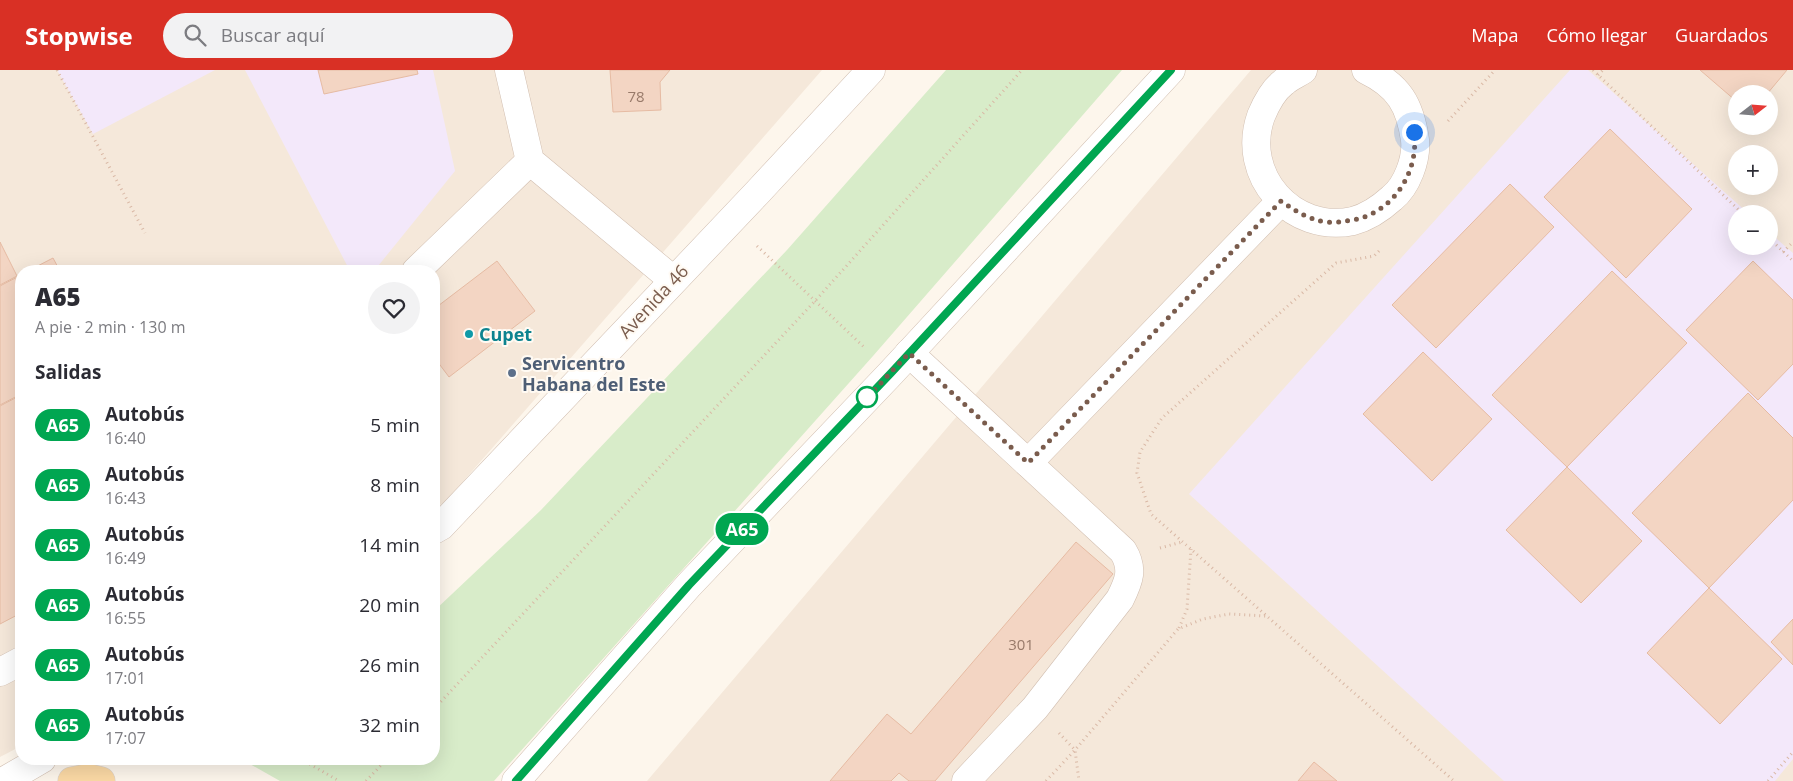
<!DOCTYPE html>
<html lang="es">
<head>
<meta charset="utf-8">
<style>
  body { margin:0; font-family:"Open Sans",sans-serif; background:#f2f2f3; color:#2b2b33; height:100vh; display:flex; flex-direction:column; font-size:19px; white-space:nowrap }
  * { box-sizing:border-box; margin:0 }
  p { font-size:16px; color:#7c7c81 }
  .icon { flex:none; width:28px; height:28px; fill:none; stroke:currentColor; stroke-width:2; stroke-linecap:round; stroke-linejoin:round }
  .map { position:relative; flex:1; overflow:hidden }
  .sheet { position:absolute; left:15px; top:195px; width:425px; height:500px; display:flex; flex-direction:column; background:#fff; border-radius:20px; box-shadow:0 5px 20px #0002 }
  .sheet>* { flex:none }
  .badge { padding:0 10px; border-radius:16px; font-size:18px; line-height:32px }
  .needle { width:32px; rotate:73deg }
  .fabs { position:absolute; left:1728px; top:15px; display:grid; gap:10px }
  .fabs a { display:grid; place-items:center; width:50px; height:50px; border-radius:50%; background:#fff; box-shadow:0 5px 20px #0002; font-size:25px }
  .you { position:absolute; width:25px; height:25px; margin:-12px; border:4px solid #fff; border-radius:50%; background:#1a73e8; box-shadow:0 0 0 8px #1a73e833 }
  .map>.badge { position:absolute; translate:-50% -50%; box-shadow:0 0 0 2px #fff }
  h2 { padding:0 20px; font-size:19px; line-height:45px }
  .round { display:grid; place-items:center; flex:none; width:52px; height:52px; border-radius:26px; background:#f2f2f3 }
  .overview { display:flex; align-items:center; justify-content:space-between; height:85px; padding:0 20px }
  h1 { font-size:24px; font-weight:800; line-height:38px }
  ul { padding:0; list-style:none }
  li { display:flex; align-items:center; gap:15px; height:60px; padding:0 20px }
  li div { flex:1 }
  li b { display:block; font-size:19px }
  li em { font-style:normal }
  li .badge { min-width:55px; font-weight:700; text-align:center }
  header { display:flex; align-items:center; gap:30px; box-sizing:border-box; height:70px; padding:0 25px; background:#d93025; color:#fff }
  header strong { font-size:24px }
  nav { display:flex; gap:28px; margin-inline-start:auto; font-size:18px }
  .search { width:350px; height:45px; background:#f2f2f3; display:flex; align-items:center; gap:12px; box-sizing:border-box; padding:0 18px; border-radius:28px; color:#7c7c81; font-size:19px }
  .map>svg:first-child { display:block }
</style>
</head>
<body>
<header>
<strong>Stopwise</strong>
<div class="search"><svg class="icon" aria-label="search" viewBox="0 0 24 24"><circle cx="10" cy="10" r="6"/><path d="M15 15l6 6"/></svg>Buscar aquí</div>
<nav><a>Mapa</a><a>Cómo llegar</a><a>Guardados</a></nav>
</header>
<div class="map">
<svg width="1793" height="711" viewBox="0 0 1793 711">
  <rect width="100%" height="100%" fill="#fdf6ec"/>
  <g fill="#f5e8da" fill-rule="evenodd">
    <polygon points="0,0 822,0 446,431 434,439 434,201 21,201 21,676 0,687"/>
    <path d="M1251 0H1793V711H647ZM1736 24H1769V56H1736ZM1736 84H1769V116H1736ZM1736 144H1769V176H1736Z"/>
  </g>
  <g fill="#f3e8fa">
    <polygon points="57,0 215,0 93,64"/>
    <polygon points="245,0 433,0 455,101 374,201 350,201"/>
    <polygon points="1570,0 1588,0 1749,144 1736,144 1736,176 1769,176 1769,162 1793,183 1793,689 1775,711 1504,711 1189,424"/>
  </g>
  <polygon fill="#d8ecc9" points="946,0 1122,0 873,286 494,711 280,711 241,689 434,689 434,541 541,440 787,180"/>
  <g fill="#f3d5c3" stroke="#e6bba3">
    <polygon points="318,0 417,0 418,4 324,24"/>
    <polygon points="610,0 670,0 660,12 661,40 613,42"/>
    <polygon points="1700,0 1787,0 1767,24 1736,24 1736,31"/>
    <polygon points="1610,59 1692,139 1626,208 1544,127"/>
    <polygon points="1510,114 1554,157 1436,278 1392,235"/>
    <polygon points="0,172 17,206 0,215"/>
    <polygon points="53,188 60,201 28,201"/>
    <polygon points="497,191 535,241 449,307 434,287 434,239"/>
    <polygon points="1753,191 1793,230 1793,294 1758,330 1686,260"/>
    <polygon points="1612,201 1687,273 1567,397 1492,325"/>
    <polygon points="21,205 21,324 0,335 0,216"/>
    <polygon points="1423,282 1492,349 1432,411 1363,344"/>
    <polygon points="1748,323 1793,368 1793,430 1709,518 1632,443"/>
    <polygon points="21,325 21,543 0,554 0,336"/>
    <polygon points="1567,397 1642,471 1581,533 1506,460"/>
    <polygon points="1076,472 1113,504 935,711 909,711 899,703 891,711 830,711 887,644 911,664"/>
    <polygon points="1709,518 1782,589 1720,654 1647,583"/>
    <polygon points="1793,549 1793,595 1771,572"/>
    <polygon points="1314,692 1337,711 1298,711"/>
  </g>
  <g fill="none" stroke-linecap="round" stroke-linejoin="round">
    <defs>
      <g id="minor">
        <polyline points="509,0 530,91 673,210"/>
        <path d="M1303 0C1297 4 1289 7 1284 12 1273 20 1266 34 1261 46 1240 105 1292 164 1353 151 1368 147 1381 138 1392 128 1407 116 1417 89 1415 70 1410 35 1399 16 1366 0"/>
        <polyline points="416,201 530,91"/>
        <path d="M909 283 1123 481C1134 499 1129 511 1120 529L1035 638 966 711"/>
        <polyline points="1028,393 1281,131"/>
        <polyline points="434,460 441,456 757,123 871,0"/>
        <polyline points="0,602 21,591"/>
        <polyline points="4,711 42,689"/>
        <polyline points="516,711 689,515 891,303 1171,0"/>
      </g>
      <polyline id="major" points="72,711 88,708 101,711"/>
    </defs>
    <use href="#minor" stroke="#d1beb0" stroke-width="29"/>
    <use href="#major" stroke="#dad1cd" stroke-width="29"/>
    <g stroke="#d9b8a5" stroke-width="3" stroke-dasharray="1 4" stroke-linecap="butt">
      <polyline points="57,0 145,163"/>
      <polyline points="1593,0 1743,144"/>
      <polyline points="1598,5 1603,0"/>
      <polyline points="1448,51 1495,0"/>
      <polyline points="1769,168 1793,191"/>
      <polyline points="757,176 865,278"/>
      <polyline points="1379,181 1374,186 1336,193 1162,348 1140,382 1137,403 1151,444 1454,711"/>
      <polyline points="1783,182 1793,172"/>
      <polyline points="1160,478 1182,472"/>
      <polyline points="1179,558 1187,539 1191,479"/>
      <polyline points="434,639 815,231 1022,0"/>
      <polyline points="1059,663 1075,680 1079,711"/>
      <polyline points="301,689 339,711"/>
      <polyline points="366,711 387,689"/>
      <polyline points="1046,711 1075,680 1178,559 1203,549 1229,544 1266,546"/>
      <polyline points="1768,711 1793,682"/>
    </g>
    <use href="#minor" stroke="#fff" stroke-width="28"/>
    <use href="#major" stroke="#fbd9a5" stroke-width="28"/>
  </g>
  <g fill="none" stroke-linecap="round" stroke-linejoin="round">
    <defs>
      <polyline id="line" points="516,711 689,515 891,303 1171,0"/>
    </defs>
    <use href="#line" stroke="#fff" stroke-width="11"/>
    <use href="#line" stroke="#00a651" stroke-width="8"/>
    <path stroke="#7a5c4d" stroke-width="5" stroke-dasharray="0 9" d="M867 327 865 330 909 283 1028 393 1281 131C1296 141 1307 149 1326 152 1332 153 1339 152 1345 151 1389 148 1420 105 1414 62"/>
  </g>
  <circle fill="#0f9aa8" stroke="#fffaf3" stroke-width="2" cx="469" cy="264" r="5"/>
  <circle fill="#5c6f8a" stroke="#fffaf3" stroke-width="2" cx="512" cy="303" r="5"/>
  <circle fill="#fff" stroke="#00a651" stroke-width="2.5" cx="867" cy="327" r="10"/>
  <g text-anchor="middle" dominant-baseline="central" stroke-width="4" stroke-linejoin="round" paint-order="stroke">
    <g font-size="15" fill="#987a6a">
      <text x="636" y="26">78</text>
      <text x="1021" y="574">301</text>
    </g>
    <g font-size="18" fill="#7a5c4d" stroke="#fffaf3">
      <text transform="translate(653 231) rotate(-47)">Avenida 46</text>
    </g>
    <g font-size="18" font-weight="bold" fill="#0d838f" stroke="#fffaf3" text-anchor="start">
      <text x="479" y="264">Cupet</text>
    </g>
    <g font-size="18" font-weight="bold" fill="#4e5e75" stroke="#fffaf3" text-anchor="start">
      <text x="522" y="293">Servicentro<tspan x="522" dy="21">Habana del Este</tspan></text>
    </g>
  </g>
</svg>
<div class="fabs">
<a><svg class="needle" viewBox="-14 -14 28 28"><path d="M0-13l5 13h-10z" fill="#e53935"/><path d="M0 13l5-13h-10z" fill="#7c7c81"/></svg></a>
<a>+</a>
<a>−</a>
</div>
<div class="you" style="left:1414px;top:62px"></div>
<b class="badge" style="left:742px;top:459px;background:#00a651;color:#fff">A65</b>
<section class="sheet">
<div class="overview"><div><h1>A65</h1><p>A pie · 2 min · 130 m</p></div><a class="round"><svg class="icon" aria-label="heart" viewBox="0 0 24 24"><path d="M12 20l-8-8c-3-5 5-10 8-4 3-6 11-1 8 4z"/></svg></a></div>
<h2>Salidas</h2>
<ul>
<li><span class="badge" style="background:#00a651;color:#fff">A65</span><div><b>Autobús</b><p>16:40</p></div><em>5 min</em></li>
<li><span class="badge" style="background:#00a651;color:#fff">A65</span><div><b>Autobús</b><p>16:43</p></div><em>8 min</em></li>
<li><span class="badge" style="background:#00a651;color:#fff">A65</span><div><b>Autobús</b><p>16:49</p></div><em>14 min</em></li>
<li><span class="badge" style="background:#00a651;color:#fff">A65</span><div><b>Autobús</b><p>16:55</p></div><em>20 min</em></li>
<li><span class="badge" style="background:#00a651;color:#fff">A65</span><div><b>Autobús</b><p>17:01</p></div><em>26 min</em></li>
<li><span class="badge" style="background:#00a651;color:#fff">A65</span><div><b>Autobús</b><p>17:07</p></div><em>32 min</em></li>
</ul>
</section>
</div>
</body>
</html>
